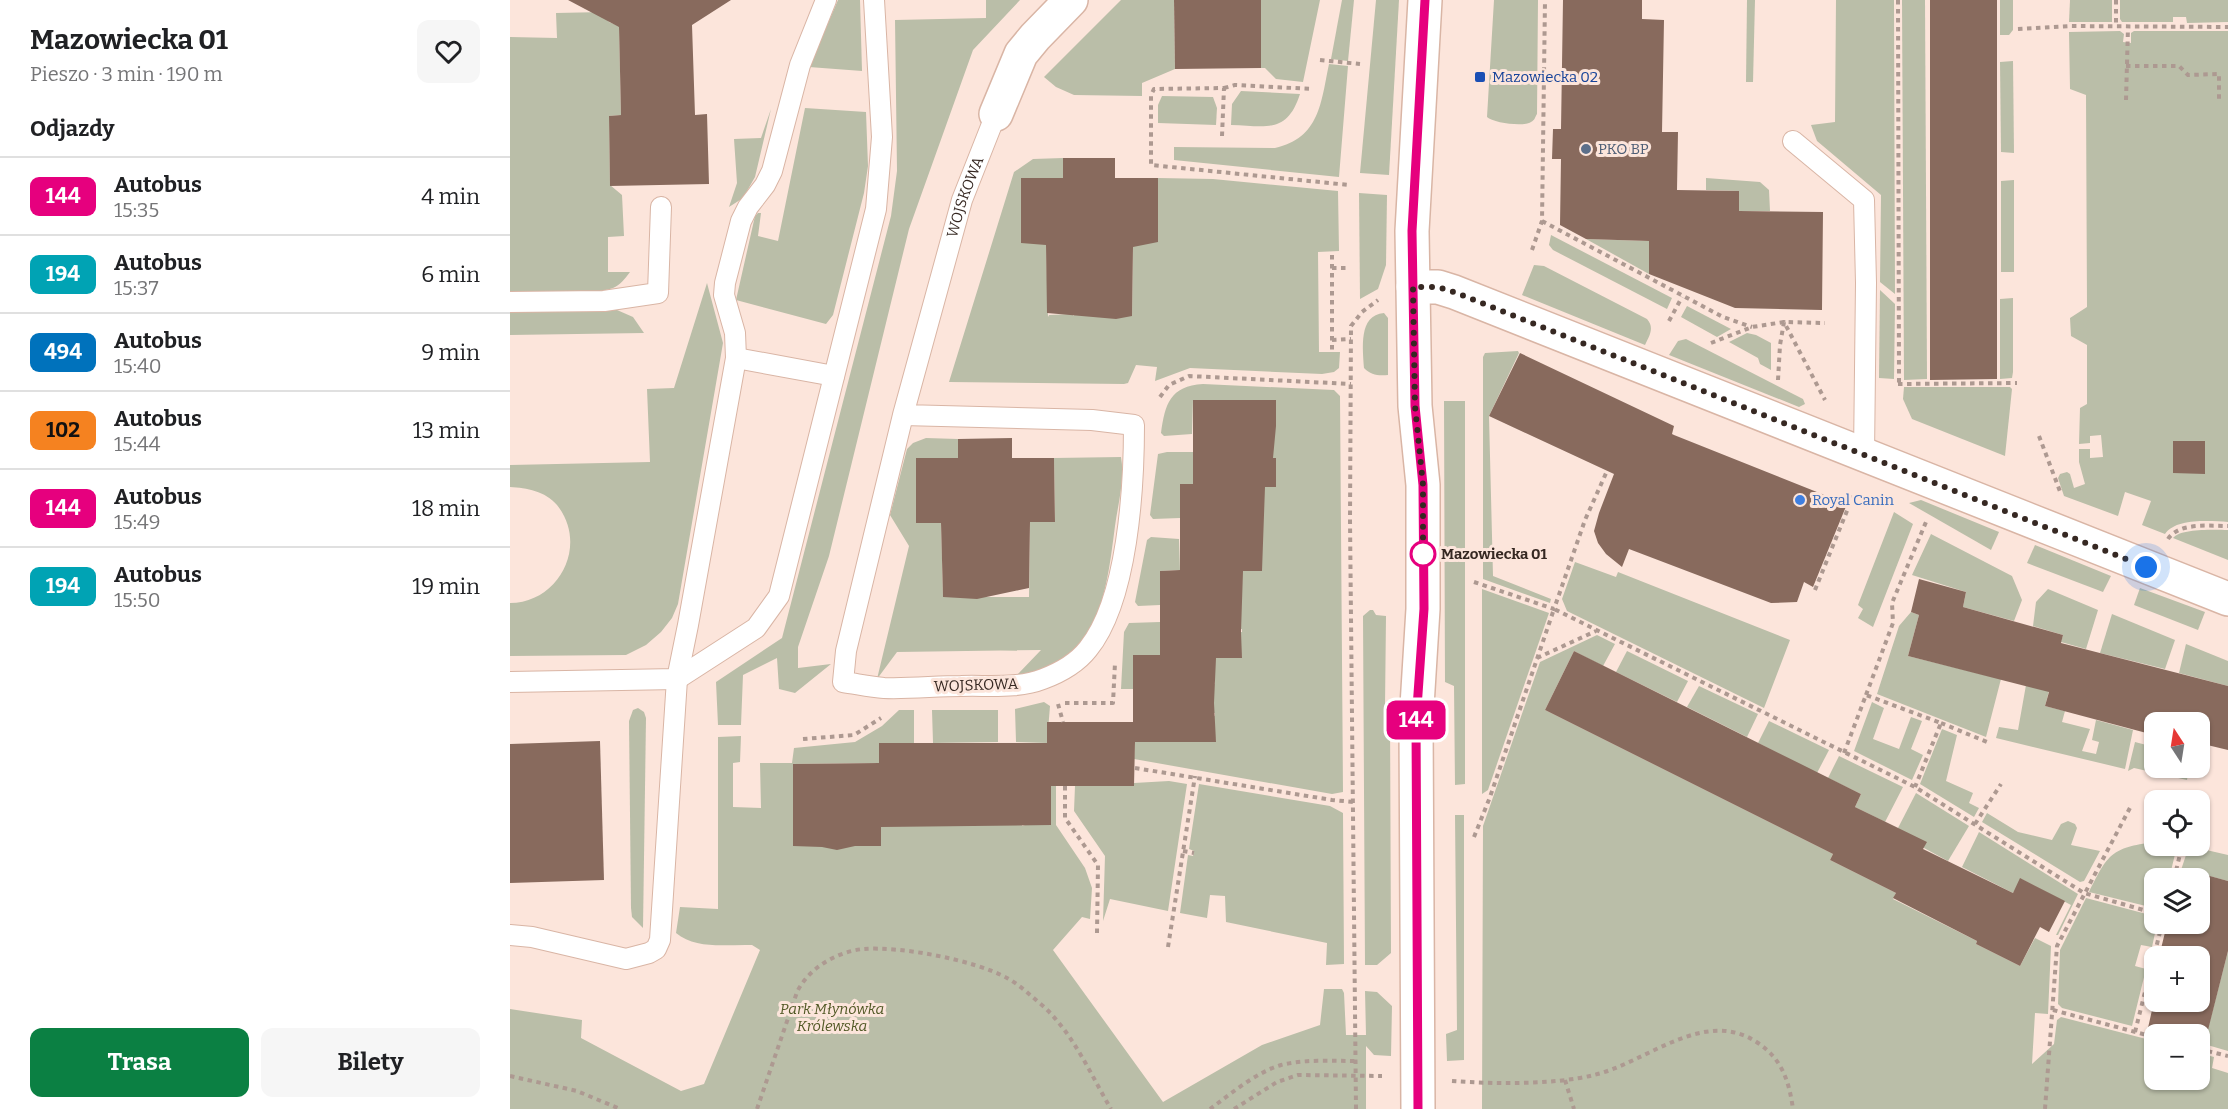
<!DOCTYPE html>
<html lang="pl">
<head>
<meta charset="utf-8">
<style>
  body { margin:0; font-family:Bitter,serif; background:#f6f6f6; color:#202124; height:100vh; display:flex; flex-direction:column; font-size:22px; white-space:nowrap }
  * { box-sizing:border-box; margin:0 }
  p { font-size:20px; color:#757577 }
  .icon { flex:none; width:33px; height:33px; fill:none; stroke:currentColor; stroke-width:2; stroke-linecap:round; stroke-linejoin:round }
  .map { position:relative; flex:1; overflow:hidden }
  .side { display:flex; flex-direction:column; background:#fff; width:510px }
  .side>* { flex:none }
  .badge { padding:0 12px; border-radius:9px; font-size:21px; line-height:39px }
  .needle { width:39px; rotate:348deg }
  .fabs { position:absolute; left:1634px; top:712px; display:grid; gap:12px }
  .fabs a { display:grid; place-items:center; width:66px; height:66px; border-radius:12px; background:#fff; box-shadow:0 2px 4px #0004; font-size:30px }
  .you { position:absolute; width:30px; height:30px; margin:-15px; border:4px solid #fff; border-radius:50%; background:#1a73e8; box-shadow:0 0 0 9px #1a73e833 }
  .map>.badge { position:absolute; translate:-50% -50%; box-shadow:0 0 0 3px #fff }
  h2 { padding:0 30px; font-size:22px; line-height:54px }
  .round { display:grid; place-items:center; flex:none; width:63px; height:63px; border-radius:12px; background:#f6f6f6 }
  .summary { display:flex; align-items:center; justify-content:space-between; height:102px; padding:0 30px }
  h1 { font-size:28px; font-weight:700; line-height:45px }
  .cta { display:flex; gap:12px; margin-top:auto; padding:12px 30px }
  .cta a { flex:1; height:69px; border-radius:12px; background:#0b8043; color:#fff; font-size:24px; font-weight:700; line-height:69px; text-align:center }
  .cta a+a { background:#f6f6f6; color:#202124 }
  ul { padding:0; list-style:none }
  li { display:flex; align-items:center; gap:18px; height:78px; padding:0 30px; border-top:2px solid #e0e0e0 }
  li div { flex:1 }
  li b { display:block; font-size:22px }
  li em { font-style:normal }
  li .badge { min-width:66px; font-weight:700; text-align:center }
  main { display:flex; flex:1; min-height:0 }
  .map>svg:first-child { display:block }
</style>
</head>
<body>
<main>
<section class="side">
<div class="summary"><div><h1>Mazowiecka 01</h1><p>Pieszo · 3 min · 190 m</p></div><a class="round"><svg class="icon" aria-label="heart" viewBox="0 0 24 24"><path d="M12 20l-8-8c-3-5 5-10 8-4 3-6 11-1 8 4z"/></svg></a></div>
<h2>Odjazdy</h2>
<ul>
<li><span class="badge" style="background:#e6007e;color:#fff">144</span><div><b>Autobus</b><p>15:35</p></div><em>4 min</em></li>
<li><span class="badge" style="background:#00a3b4;color:#fff">194</span><div><b>Autobus</b><p>15:37</p></div><em>6 min</em></li>
<li><span class="badge" style="background:#0072bc;color:#fff">494</span><div><b>Autobus</b><p>15:40</p></div><em>9 min</em></li>
<li><span class="badge" style="background:#f58220;color:#111">102</span><div><b>Autobus</b><p>15:44</p></div><em>13 min</em></li>
<li><span class="badge" style="background:#e6007e;color:#fff">144</span><div><b>Autobus</b><p>15:49</p></div><em>18 min</em></li>
<li><span class="badge" style="background:#00a3b4;color:#fff">194</span><div><b>Autobus</b><p>15:50</p></div><em>19 min</em></li>
</ul>
<div class="cta"><a>Trasa</a><a>Bilety</a></div>
</section>
<div class="map">
<svg width="1718" height="1109" viewBox="0 0 1718 1109">
  <rect width="100%" height="100%" fill="#fce5db"/>
  <g fill="#babea8">
    <polygon points="328,0 350,0 352,71 299,67"/>
    <polygon points="476,0 510,0 463,50 399,229 319,556 288,647 288,668 321,664 285,693 269,689 267,658 233,675 231,725 208,725 206,682 272,638 381,216 387,171 385,20 476,18"/>
    <polygon points="611,0 664,0 665,69 632,83 632,96 564,95 546,87 534,77"/>
    <polygon points="751,0 810,0 793,82 766,79 755,68 751,68"/>
    <polygon points="832,0 844,0 838,61 821,59"/>
    <polygon points="866,0 889,0 879,175 850,173"/>
    <path d="M984 0H1028L1027 114C1025 117 1025 120 1021 122 1014 127 983 123 977 117Z"/>
    <polygon points="1237,0 1245,0 1243,82 1236,82"/>
    <polygon points="1326,0 1384,0 1385,294 1370,282 1371,195 1313,146 1307,141 1301,125 1325,122"/>
    <polygon points="1392,0 1415,0 1417,379 1394,380"/>
    <polygon points="1490,0 1503,0 1503,30 1499,35 1490,35"/>
    <polygon points="1560,0 1602,0 1602,22 1559,22"/>
    <polygon points="1610,0 1718,0 1718,22 1677,23 1676,17 1663,17 1663,22 1612,22 1610,19"/>
    <path d="M94 12 99 22 109 26 111 115 99 116 100 185 112 195 114 236 98 237V272H120C115 279 110 285 103 288 82 296 25 292 0 293V37L47 38 46 13Z"/>
    <path d="M1610 31 1614 34 1613 42 1621 43V33L1624 31H1718V522C1700 521 1666 518 1655 534L1632 525 1641 501 1615 492 1608 516 1554 496 1548 478 1550 474 1557 472 1560 474 1564 488 1575 484 1569 462V449H1580V458L1593 457 1591 435 1580 436V443L1569 444 1570 408 1577 404V345L1561 336 1560 318 1577 307 1576 95 1560 89 1559 32Z"/>
    <polygon points="1503,61 1504,153 1491,152 1490,62"/>
    <path d="M819 64 838 66 829 177 664 160V147L765 148C810 138 811 102 819 64Z"/>
    <path d="M731 91 790 94C777 134 757 126 721 125L722 104Z"/>
    <polygon points="652,96 703,97 707,108 706,125 648,123 648,105"/>
    <polygon points="295,108 356,112 358,166 354,193 323,315 316,324 226,300 245,216 248,213 251,213 248,236 268,241"/>
    <polygon points="261,109 245,177 233,198 219,207 227,183 224,139 251,138"/>
    <polygon points="553,158 553,178 511,178 511,243 536,241 538,317 539,315 562,314 564,316 564,314 622,316 623,240 648,242 648,178 703,179 828,191 829,251 808,252 809,352 830,352 829,368 824,372 812,374 680,368 645,381 647,367 626,365 618,383 614,384 439,382 504,172 523,159"/>
    <polygon points="1196,178 1250,182 1259,190 1260,211 1229,211 1229,191 1196,190"/>
    <polygon points="1504,180 1504,272 1491,272 1491,181"/>
    <polygon points="849,193 877,195 876,265 868,289 850,299"/>
    <polygon points="1041,235 1162,298 1157,309 1043,250 1039,245"/>
    <polygon points="1076,239 1139,241 1139,274"/>
    <path d="M1024 265 1034 266 1137 319C1145 328 1139 336 1135 345L1012 295Z"/>
    <path d="M197 283 213 343 168 604 162 618 151 632 136 645 116 655 0 656V603C49 603 79 545 47 505 35 491 17 488 0 487V465L140 462 137 389 164 388Z"/>
    <polygon points="1370,290 1385,304 1384,379 1369,378"/>
    <polygon points="1503,298 1503,372 1502,378 1490,379 1490,299"/>
    <polygon points="1177,306 1221,329 1207,337 1171,317"/>
    <polygon points="107,310 123,317 134,333 0,335 0,312"/>
    <path d="M874 313 878 318V375C868 376 861 375 854 368 853 349 848 315 874 313Z"/>
    <polygon points="1237,333 1246,335 1261,343 1261,370 1250,364 1248,358 1219,342"/>
    <polygon points="1176,339 1293,399 1295,404 1289,407 1159,355 1168,341"/>
    <polygon points="1008,351 1009,353 979,416 983,576 1041,599 1040,603 973,579 973,357 975,353"/>
    <path d="M693 384 824 390 830 396 833 792 822 794 624 759 625 742H706L700 716H705V713H687V683L705 684V681H700L699 658H732L726 632H732V629H714L732 571H752L745 487H765L747 459 765 400H683L682 434 654 436 651 433C655 404 660 386 693 384Z"/>
    <polygon points="1394,387 1500,387 1502,389 1495,456 1402,419 1393,399"/>
    <polygon points="934,401 955,401 955,784 945,785 944,686 935,682"/>
    <path d="M416 438 448 439V458L406 459V522L431 520 433 597H519L520 521 545 522 544 458 611 457C615 479 608 504 605 526 596 595 590 662 507 675L531 650 387 652 367 679 399 546 380 515 397 449 403 443Z"/>
    <polygon points="657,452 683,452 683,484 670,484 670,518 643,519 640,515 648,454"/>
    <polygon points="1411,500 1489,532 1481,550 1399,503"/>
    <polygon points="1384,512 1403,524 1363,627 1348,618 1353,609 1348,605"/>
    <path d="M1718 530V560L1663 538C1672 528 1705 530 1718 530Z"/>
    <polygon points="1421,534 1502,576 1512,600 1504,621 1453,607 1456,592 1402,575"/>
    <polygon points="641,537 669,539 670,570 650,571 650,605 628,606 625,602 637,540"/>
    <polygon points="1525,545 1601,576 1593,592 1517,563"/>
    <polygon points="1065,562 1106,577 1108,572 1280,640 1254,708 1057,611 1052,599"/>
    <polygon points="1630,588 1695,612 1688,630 1624,605"/>
    <polygon points="972,589 1039,613 978,790 972,794"/>
    <polygon points="1538,589 1588,610 1576,649 1551,642 1553,635 1523,626 1526,602"/>
    <polygon points="860,610 863,610 866,615 876,616 875,706 880,712 881,953 867,965 855,965 853,616"/>
    <polygon points="1401,612 1409,615 1398,656 1491,679 1476,737 1367,694 1389,626"/>
    <polygon points="1602,614 1665,640 1655,669 1590,653"/>
    <polygon points="650,622 650,655 623,655 623,689 611,689 614,632 619,623"/>
    <polygon points="1087,635 1105,644 1093,666 1064,651 1035,710 1323,854 1320,860 1386,893 1383,899 1467,941 1466,944 1510,966 1525,938 1541,946 1538,1014 1525,1013 1522,1064 1544,1044 1547,1020 1551,1017 1644,1041 1644,1080 1689,1080 1689,1053 1704,1057 1702,1068 1718,1073 1718,1109 972,1109 973,826 1030,662"/>
    <polygon points="1676,644 1718,661 1718,686 1669,673"/>
    <polygon points="1117,651 1178,681 1167,702 1106,672"/>
    <polygon points="1516,685 1539,691 1535,706 1555,711 1552,722 1580,729 1572,751 1586,754 1589,742 1582,740 1586,720 1623,730 1615,769 1486,738 1489,727 1508,730"/>
    <polygon points="1189,686 1248,714 1237,737 1177,707"/>
    <polygon points="534,702 540,706 537,743 506,742 505,709"/>
    <polygon points="1362,702 1374,708 1363,739 1389,749 1401,717 1412,721 1401,749 1413,755 1402,780 1344,751"/>
    <polygon points="128,708 134,712 136,718 133,928 122,917 121,908 119,721 123,710"/>
    <path d="M389 710H404V743H369V763L283 764V846H285L286 840 370 846 371 826 512 807V826L515 825V820L541 825V786H546V825L575 868 582 888 580 919 572 917 543 950 653 1102 752 1045 810 1025 814 989H832L834 993 836 1035H856L855 991 867 992 882 1006 881 1056 864 1055 856 1046V1109H0V1009L72 1020 71 1038 171 1091 194 1084 250 950 242 945C217 944 186 950 166 933L170 907 208 909V737L231 736 230 762 223 763V807L251 808 250 763H282L284 748 345 742 372 726Z"/>
    <polygon points="422,710 488,710 488,742 423,743"/>
    <polygon points="1259,721 1319,750 1307,773 1248,743"/>
    <polygon points="1432,729 1447,735 1436,781 1463,793 1459,803 1469,808 1464,817 1410,784"/>
    <polygon points="1625,742 1644,747 1644,768 1679,768 1677,780 1624,768 1618,771"/>
    <polygon points="1329,756 1393,787 1375,822 1345,807 1351,794 1318,778"/>
    <polygon points="659,781 677,784 658,911 600,899 593,921 595,856 564,811 565,786 624,786 624,783"/>
    <polygon points="689,784 820,806 833,813 834,964 816,965 817,943 716,922 715,896 700,895 697,918 670,913 678,855 683,856 684,851 679,849"/>
    <polygon points="1406,793 1459,826 1438,861 1414,848 1388,828"/>
    <polygon points="1477,813 1508,832 1542,840 1551,824 1558,821 1565,824 1567,828 1561,845 1590,851 1574,881 1570,882 1472,822"/>
    <polygon points="945,815 954,815 954,1060 937,1061 936,1034 947,1030"/>
    <polygon points="1469,832 1568,894 1548,935 1546,935 1561,905 1511,879 1503,893 1452,867"/>
    <path d="M1644 842V846H1667L1659 879H1644V908L1579 892C1598 854 1601 848 1644 842Z"/>
    <polygon points="1679,846 1718,855 1718,881 1677,870 1675,879 1668,879"/>
    <polygon points="1576,898 1644,916 1644,924 1647,924 1642,947 1631,945 1625,966 1636,969 1622,1026 1552,1008 1548,1004 1550,950"/>
    <polygon points="1718,951 1718,1051 1694,1044"/>
  </g>
  <g fill="#886a5d">
    <polygon points="58,0 221,0 182,25 185,115 197,114 199,184 100,186 99,116 111,115 109,27"/>
    <polygon points="664,0 751,0 751,68 665,69"/>
    <polygon points="1053,0 1132,0 1132,19 1154,20 1152,132 1168,132 1167,190 1229,191 1229,211 1313,212 1312,310 1225,308 1139,274 1139,241 1076,239 1050,225 1051,159 1042,159 1043,129 1051,129"/>
    <polygon points="1420,0 1487,0 1487,379 1420,380"/>
    <polygon points="553,158 605,158 605,178 648,178 648,242 623,247 622,316 606,319 537,313 536,245 511,243 511,178 553,178"/>
    <polygon points="1010,353 1164,426 1162,434 1164,435 1337,504 1303,587 1294,582 1287,602 1261,603 1119,549 1112,567 1096,554 1088,543 1084,531 1089,513 1104,474 979,416"/>
    <polygon points="683,400 766,400 766,426 763,458 766,458 766,487 755,487 752,571 733,571 731,632 732,658 706,658 704,703 706,742 625,742 624,786 541,786 541,825 371,827 371,846 345,846 327,850 312,847 283,846 283,764 369,763 369,743 537,743 537,722 623,722 623,655 650,655 650,571 670,570 670,484 683,484"/>
    <polygon points="502,438 502,458 544,458 545,522 520,522 519,588 467,599 433,597 431,523 406,523 406,458 448,458 448,439"/>
    <polygon points="1663,441 1695,441 1695,474 1663,473"/>
    <polygon points="1409,579 1456,592 1453,607 1553,635 1551,643 1718,686 1718,750 1689,743 1689,723 1644,723 1644,735 1535,706 1539,692 1398,656 1409,615 1401,612"/>
    <polygon points="1064,651 1351,794 1345,807 1417,842 1413,849 1503,893 1510,878 1555,901 1539,932 1530,927 1510,966 1466,944 1467,941 1383,898 1386,893 1320,860 1323,854 1035,710"/>
    <polygon points="90,741 94,880 0,883 0,744"/>
    <polygon points="1669,871 1689,873 1718,881 1718,951 1695,1042 1689,1041 1689,1035 1666,1035 1638,1028 1644,1001 1689,1002 1689,957 1649,957 1657,924 1689,924 1689,879 1667,879"/>
  </g>
  <g fill="none" stroke-linecap="round" stroke-linejoin="round">
    <defs>
      <g id="lane">
        <polyline points="1283,141 1354,200 1356,283 1354,455"/>
        <polyline points="0,302 94,301 148,293 151,207"/>
        <polyline points="226,358 324,376"/>
        <path id="s1" d="M393 415 582 420 624 425C624 487 618 600 578 649 567 663 549 673 533 679 508 689 477 685 451 686 426 686 400 689 374 688 361 687 347 684 333 682L336 651 393 415 452 200 486 114"/>
        <polyline points="0,682 167,679 246,628 269,596 366,209 372,137 364,0"/>
        <polyline points="0,935 22,937 116,959 139,953 146,949 150,940 167,679 178,625 226,358 225,333 214,295 215,283 231,221 238,207 255,185 262,171 290,65 316,0"/>
      </g>
      <g id="street">
        <polyline points="486,114 511,54 525,37 561,0"/>
        <polyline points="903,287 928,287 944,292 1718,599"/>
      </g>
      <polyline id="secondary" points="908,1109 906,722 913,609 913,485 905,406 902,231 915,0"/>
    </defs>
    <use href="#lane" stroke="#d9b5a5" stroke-width="22"/>
    <use href="#street" stroke="#d9b5a5" stroke-width="36"/>
    <use href="#secondary" stroke="#d9b5a5" stroke-width="36"/>
    <g stroke="#ad9991" stroke-width="4" stroke-dasharray="4.5 4.5" stroke-linecap="butt">
      <polyline points="1388,0 1389,384"/>
      <polyline points="1606,0 1606,27"/>
      <polyline points="1508,29 1560,26 1718,27"/>
      <polyline points="810,60 850,64"/>
      <polyline points="1616,66 1669,66 1678,75 1709,74 1709,99"/>
      <polyline points="714,88 725,85 803,89"/>
      <polyline points="1616,100 1618,27"/>
      <polyline points="712,136 714,88 644,89 641,95 641,165 839,185"/>
      <polyline points="1032,221 1213,317 1242,327"/>
      <polyline points="1022,250 1032,221 1035,0"/>
      <polyline points="822,255 822,351"/>
      <polyline points="822,268 840,268"/>
      <polyline points="1159,321 1172,297"/>
      <polyline points="822,340 841,339"/>
      <polyline points="1201,343 1242,327 1274,322 1315,400"/>
      <polyline points="1268,380 1270,345 1274,322 1315,323"/>
      <polyline points="1388,384 1507,383"/>
      <polyline points="650,397 659,385 679,376 841,384"/>
      <polyline points="1529,436 1551,494"/>
      <path d="M1658 539C1669 522 1700 526 1718 526"/>
      <polyline points="964,582 1044,609 1075,520 1097,471"/>
      <polyline points="1305,590 1343,496"/>
      <polyline points="1027,658 1086,631"/>
      <polyline points="1356,695 1383,623 1382,603 1416,522"/>
      <polyline points="555,703 603,703 605,663"/>
      <polyline points="548,704 553,722"/>
      <polyline points="1431,723 1477,742"/>
      <polyline points="293,739 344,735 371,718"/>
      <polyline points="1334,753 1356,695 1431,723 1405,787"/>
      <polyline points="625,768 822,800 844,802"/>
      <polyline points="555,786 555,818 588,865 587,933"/>
      <polyline points="1465,824 1491,784"/>
      <polyline points="964,837 980,797 1044,609 1405,787 1574,893 1644,913"/>
      <polyline points="673,851 684,853"/>
      <polyline points="1664,879 1672,846"/>
      <polyline points="658,947 685,776"/>
      <polyline points="1543,1010 1644,1037"/>
      <polyline points="1625,1032 1652,924"/>
      <polyline points="1689,1049 1718,1056"/>
      <polyline points="0,1076 67,1091 110,1109"/>
      <polyline points="1055,1080 1064,1109"/>
      <path d="M942 1081C985 1084 1043 1085 1084 1075 1136 1063 1195 1006 1248 1043 1272 1059 1279 1081 1283 1109"/>
      <path d="M247 1109 287 992C299 968 326 952 353 949 391 946 464 960 497 978 510 985 521 996 533 1006 563 1033 581 1075 601 1109"/>
      <path d="M700 1109C722 1093 745 1073 771 1065 795 1059 822 1061 846 1061"/>
      <polyline points="724,1109 767,1082 788,1075 872,1076"/>
      <polyline points="846,1109 840,520 841,326 852,312 868,300"/>
      <polyline points="1535,1109 1547,946 1622,804"/>
    </g>
    <use href="#lane" stroke="#fff" stroke-width="20"/>
    <use href="#street" stroke="#fff" stroke-width="33"/>
    <use href="#secondary" stroke="#fff" stroke-width="33"/>
  </g>
  <g fill="none" stroke-linecap="round" stroke-linejoin="round">
    <defs>
      <polyline id="line" points="908,1109 906,722 914,609 913,485 905,406 902,231 915,0"/>
    </defs>
    <use href="#line" stroke="#fff" stroke-width="14"/>
    <use href="#line" stroke="#e6007e" stroke-width="9"/>
    <polyline stroke="#362822" stroke-width="6" stroke-dasharray="0 10.8" points="913,554 913,562 913,485 905,406 903,287 928,287 944,292 1636,567"/>
  </g>
  <rect fill="#1a4fb4" stroke="#fce5db" stroke-width="2" x="964" y="71" width="12" height="12" rx="3"/>
  <circle fill="#5c6f8a" stroke="#fce5db" stroke-width="2" cx="1076" cy="149" r="6"/>
  <circle fill="#3f7fe0" stroke="#fce5db" stroke-width="2" cx="1290" cy="500" r="6"/>
  <circle fill="#fff" stroke="#e6007e" stroke-width="3" cx="913" cy="554" r="12"/>
  <g text-anchor="middle" dominant-baseline="central" stroke-width="6" stroke-linejoin="round" paint-order="stroke">
    <g font-size="15" fill="#164399" stroke="#fce5db" text-anchor="start">
      <text x="982" y="77">Mazowiecka 02</text>
    </g>
    <g font-size="15" fill="#4e5e75" stroke="#fce5db" text-anchor="start">
      <text x="1088" y="149">PKO BP</text>
    </g>
    <g font-size="15" fill="#362822" stroke="#fce5db">
      <text stroke="none"><textPath href="#s1" startOffset="1220">WOJSKOWA</textPath></text>
      <text transform="translate(466 685) rotate(-2)">WOJSKOWA</text>
    </g>
    <g font-size="15" fill="#366cbe" stroke="#fce5db" text-anchor="start">
      <text x="1302" y="500">Royal Canin</text>
    </g>
    <g font-size="15" font-weight="bold" fill="#362822" stroke="#fce5db" text-anchor="start">
      <text x="931" y="554">Mazowiecka 01</text>
    </g>
    <g font-size="15" font-style="italic" fill="#525926" stroke="#fce5db">
      <text x="322" y="1009">Park Młynówka<tspan x="322" dy="17">Królewska</tspan></text>
    </g>
  </g>
</svg>
<div class="fabs">
<a><svg class="needle" viewBox="-14 -14 28 28"><path d="M0-13l5 13h-10z" fill="#e53935"/><path d="M0 13l5-13h-10z" fill="#757577"/></svg></a>
<a><svg class="icon" aria-label="locate" viewBox="0 0 24 24"><circle cx="12" cy="12" r="6"/><path d="M12 2v4M12 18v4M2 12h4M18 12h4"/></svg></a>
<a><svg class="icon" aria-label="layers" viewBox="0 0 24 24"><path d="M12 4l9 5-9 5-9-5zM3 14l9 5 9-5"/></svg></a>
<a>+</a>
<a>−</a>
</div>
<div class="you" style="left:1636px;top:567px"></div>
<b class="badge" style="left:906px;top:720px;background:#e6007e;color:#fff">144</b>
</div>
</main>
</body>
</html>
